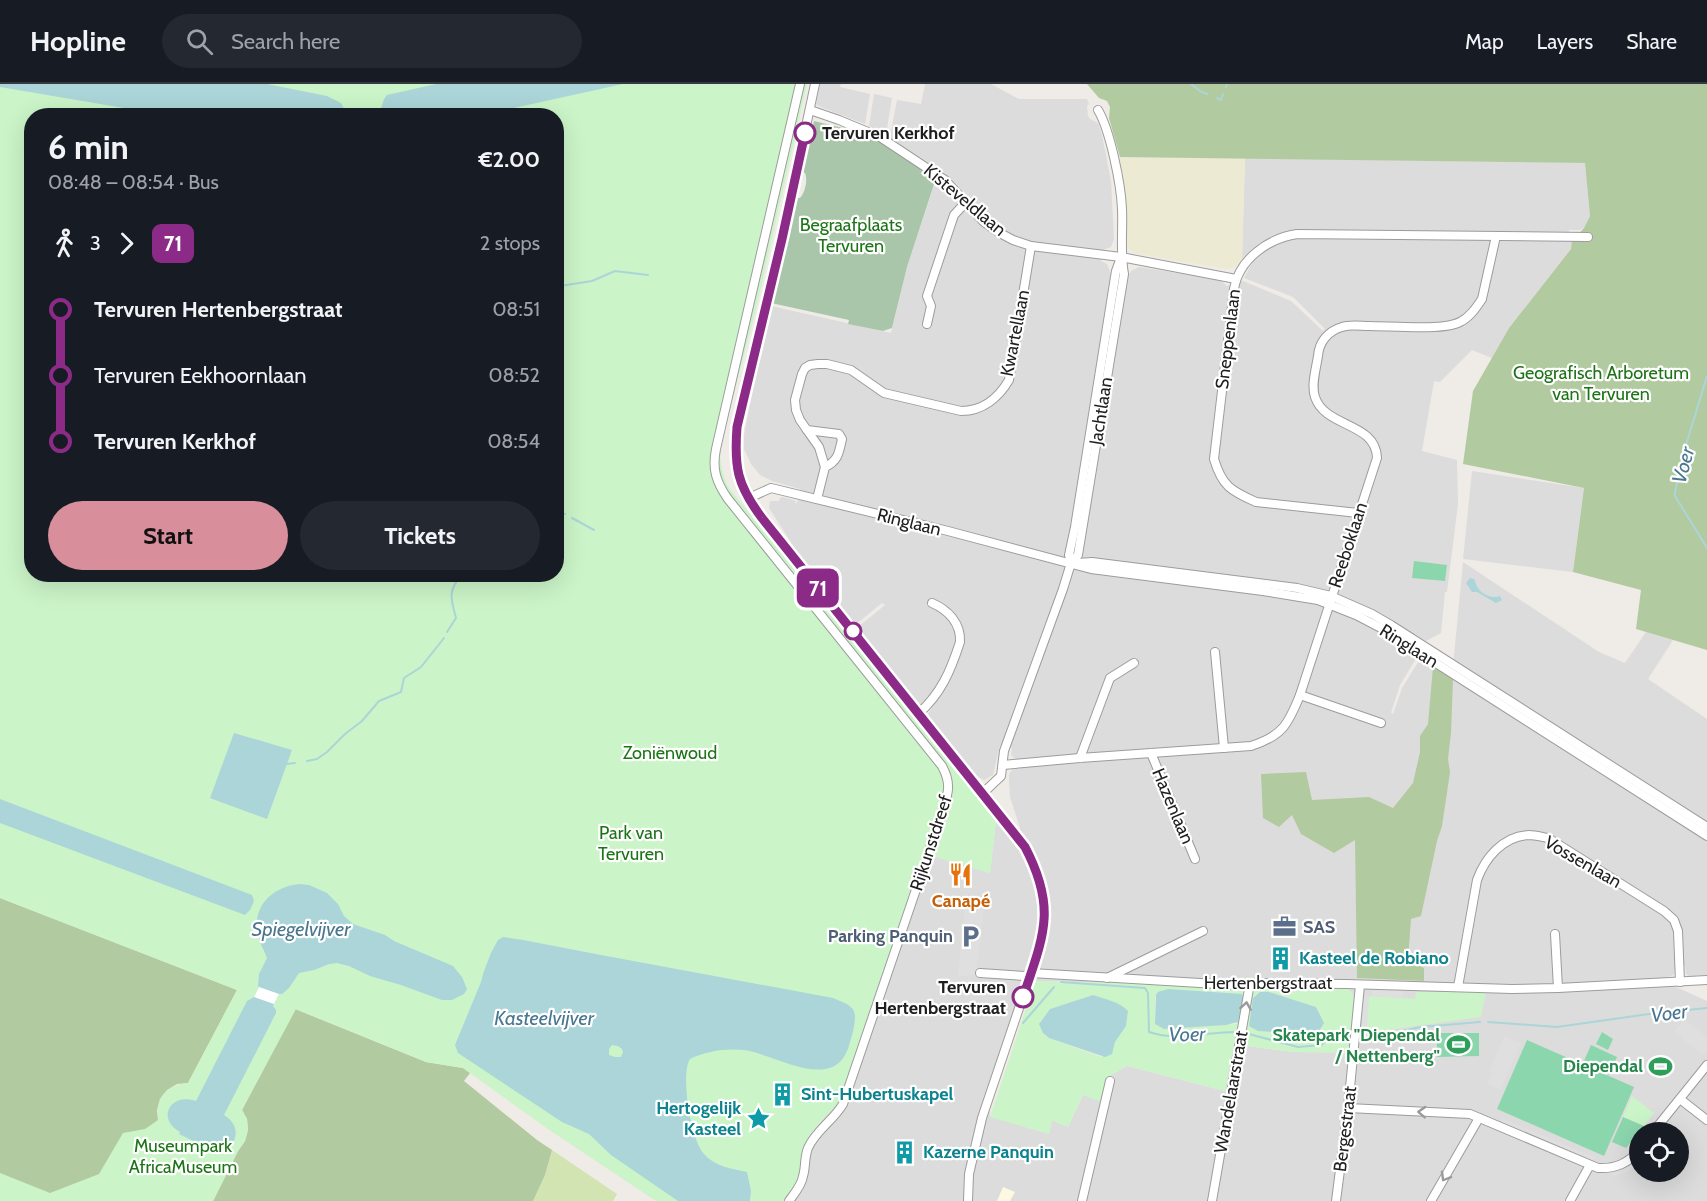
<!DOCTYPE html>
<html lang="en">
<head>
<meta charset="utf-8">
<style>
  body { margin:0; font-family:Cabin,sans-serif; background:#242831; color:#f1f3f6; height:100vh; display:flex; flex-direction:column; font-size:22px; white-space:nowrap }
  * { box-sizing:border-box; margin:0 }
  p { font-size:20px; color:#9ea1a6 }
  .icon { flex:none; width:33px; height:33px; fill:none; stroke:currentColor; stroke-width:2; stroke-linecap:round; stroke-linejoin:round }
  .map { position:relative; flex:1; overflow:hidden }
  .details { position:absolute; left:24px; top:24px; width:540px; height:474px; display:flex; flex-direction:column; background:#171b24; border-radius:24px; box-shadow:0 6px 24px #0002 }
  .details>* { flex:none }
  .badge { padding:0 12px; border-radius:9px; font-size:21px; line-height:39px }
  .buttons { position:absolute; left:1629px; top:1038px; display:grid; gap:12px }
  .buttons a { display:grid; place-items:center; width:60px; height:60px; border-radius:50%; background:#171b24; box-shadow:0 6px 24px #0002; font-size:30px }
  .map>.badge { position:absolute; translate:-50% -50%; box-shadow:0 0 0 3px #fff }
  .legs { display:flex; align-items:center; gap:9px; height:66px; padding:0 24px; font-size:20px }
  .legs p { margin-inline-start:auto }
  .headline { display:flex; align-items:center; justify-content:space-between; height:102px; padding:0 24px }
  h1 { font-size:33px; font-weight:800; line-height:45px }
  .button { display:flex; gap:12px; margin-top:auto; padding:12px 24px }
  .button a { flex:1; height:69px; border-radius:36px; background:#d98e9b; color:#111; font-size:24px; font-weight:800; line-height:69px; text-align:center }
  .button a+a { background:#242831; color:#f1f3f6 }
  ul { padding:0 24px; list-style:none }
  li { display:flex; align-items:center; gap:21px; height:66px; font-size:22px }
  li i { display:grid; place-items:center; width:9px; height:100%; margin:0 8px; background:currentColor }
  li i::after { content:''; width:15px; height:15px; margin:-8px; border:4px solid; border-radius:50%; background:#171b24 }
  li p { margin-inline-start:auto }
  li:first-child i { background:linear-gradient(#0000 50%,currentColor 0) }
  li:last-child i { background:linear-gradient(currentColor 50%,#0000 0) }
  header { display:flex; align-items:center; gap:36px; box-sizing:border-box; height:84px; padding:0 30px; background:#171b24; border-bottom:2px solid #363941 }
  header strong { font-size:28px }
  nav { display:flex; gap:33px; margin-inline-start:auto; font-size:21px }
  .search { width:420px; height:54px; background:#242831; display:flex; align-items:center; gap:15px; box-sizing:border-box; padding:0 21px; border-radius:33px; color:#9ea1a6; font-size:22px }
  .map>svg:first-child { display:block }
</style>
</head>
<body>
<header>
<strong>Hopline</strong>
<div class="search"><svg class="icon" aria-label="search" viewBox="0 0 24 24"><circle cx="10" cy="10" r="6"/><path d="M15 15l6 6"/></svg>Search here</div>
<nav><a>Map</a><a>Layers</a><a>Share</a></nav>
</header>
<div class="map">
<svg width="1707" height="1117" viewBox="0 0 1707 1117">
  <rect width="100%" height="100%" fill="#efebe6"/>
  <g fill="#dddcdc" fill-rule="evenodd">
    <path d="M820 0H841L840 3 870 10 865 40 869 42 874 10 892 14 886 50 890 53 897 16 921 20 925 0H991L1019 15H1087L1089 20 1087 22 1088 32 1090 35 1098 39 1102 51 1111 97 1114 155 1111 163 1103 166 1101 177 1107 180 1111 190 1128 193 1131 187 1139 183 1220 196 1227 202 1243 197 1291 217 1323 247 1325 245 1293 213 1244 194 1251 181 1260 171 1253 164 1242 175 1245 74 1585 79 1590 132 1584 144 1580 146H1569V156L1572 157 1573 159 1571 165 1509 244 1492 274 1472 266 1440 298 1434 297 1422 367 1457 376 1458 420 1447 508H1445L1441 549 1426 557 1415 550 1405 565 1417 573 1400 601 1391 629 1393 630 1402 604 1420 575 1450 594 1454 572 1463 478 1599 568 1625 579 1646 548 1673 556 1648 595 1707 635V891L1689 892 1686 890 1685 882 1675 884 1674 891 1667 893 1676 903 1707 917V1117H793L786 1113 799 1093 800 1074 804 1063 810 1051 828 1029 839 1018 923 769 990 789 996 737 1009 752 1020 744 1010 713 1009 697V690L1012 686 1021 684 1020 675H1016L1011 671 1012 664 1000 661 993 691 984 696 977 692 929 634 928 630 932 624 927 618 920 622 919 621 857 544 885 521 882 519 855 541 789 460 791 458 769 424 770 417H779L780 414 783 413 796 417 795 419H797L800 405 772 397 760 391 751 380 744 365V351L750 320 771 222 891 249 907 183 934 101 939 105 942 102 957 116 968 112 945 89 886 51 865 40 818 22 816 20ZM1035 897 1349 905 1356 917 1293 968 1233 960 1225 1007 1127 982 1111 991 1083 1011 1068 1043 1052 1036 1049 1050 990 1032 988 1007 1025 903ZM1640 1048H1678V1088H1640Z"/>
    <polygon points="1472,387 1584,404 1573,488 1463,475"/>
  </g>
  <polygon fill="#fcf8e2" points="1003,1103 1015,1108 1010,1117 997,1117"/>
  <polygon fill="#ecead3" points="1120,73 1245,74 1242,175 1235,183 1228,185 1145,171 1134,169 1130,166 1127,161"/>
  <polygon fill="#d2e4b1" points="552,1066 617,1110 613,1117 533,1117 545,1091"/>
  <g fill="#b2ca9f">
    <polygon points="1087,0 1707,0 1707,566 1636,545 1641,506 1573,488 1584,404 1463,380 1473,307 1509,244 1571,165 1572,157 1584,144 1590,132 1585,79 1120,73 1109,34 1110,23 1107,17 1099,14"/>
    <polygon points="1433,583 1453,595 1451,649 1448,675 1450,688 1442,742 1437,757 1421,832 1411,835 1408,876 1424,884 1424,897 1357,894 1355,756 1334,769 1301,750 1292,731 1279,743 1263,734 1261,690 1306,688 1312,716 1369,713 1393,724 1413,699 1420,668 1420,652 1428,640"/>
    <polygon points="0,814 237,906 188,999 177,1000 167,1006 160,1015 157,1026 158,1036 150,1051 73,1112 25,1117 0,1091"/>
    <polygon points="295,925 426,978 463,984 470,989 464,997 537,1056 552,1066 545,1091 533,1117 213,1117 238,1067 245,1057 248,1046 247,1035 242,1026"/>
  </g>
  <path fill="#aac6aa" d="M814 37 868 50 936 94 907 183 892 244 883 247 848 240 849 236 771 219 796 114H800C805 109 808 96 805 89L802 88Z"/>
  <g fill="#cbf4c8" fill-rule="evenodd">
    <path d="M0 0H807L756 225 720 363C720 379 722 390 729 404L996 737V739L990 789 923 769 839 1018C826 1032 811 1045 803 1063 800 1073 801 1083 799 1092 796 1101 788 1109 784 1117H656L545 1043 463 984 426 978 296 925 242 1026 247 1035 248 1046 245 1057 238 1067 213 1117H0V1089L50 1109 99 1090 123 1049 145 1045 158 1036C156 1013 165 1002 188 999L237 906 0 814ZM32 32H556V490H32Z"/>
    <path d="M1035 897 1349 905 1356 917 1350 969 1293 968 1234 960 1225 1007 1127 982 1111 991 1104 1019 1083 1011 1068 1043 1052 1036 1049 1050 990 1033ZM1168 905 1242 910 1243 915 1236 940 1164 945 1155 940V913ZM1260 908H1269L1316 923 1307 954 1284 945 1272 948 1258 947 1253 914ZM1090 912C1104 913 1117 919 1128 928L1126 942 1115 958 1113 967 1101 973 1049 954 1046 952 1040 938 1050 925Z"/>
    <polygon points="1416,908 1486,908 1481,933 1366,949 1369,912 1415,915"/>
    <polygon points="1632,1012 1654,1029 1644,1042 1623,1033"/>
  </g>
  <g fill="#8cd6ae">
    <polygon points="1414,477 1447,481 1445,497 1412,494"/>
    <polygon points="1602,948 1613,955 1608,966 1596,960"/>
    <polygon points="1479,949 1479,972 1437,973 1437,949"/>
    <polygon points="1527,956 1634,1003 1604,1072 1497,1025"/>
    <polygon points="1591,961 1617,973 1609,991 1583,979"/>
    <polygon points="1623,1033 1644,1042 1626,1064 1612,1058"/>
  </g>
  <g fill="#dfdfdf">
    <polygon points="966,814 985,815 976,891 958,892"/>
    <polygon points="1372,905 1403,907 1403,914 1372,912"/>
    <polygon points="1365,912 1369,912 1366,955 1360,954"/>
    <polygon points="1684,935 1707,953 1707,968 1704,972 1674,948"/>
    <polygon points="1504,952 1521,959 1501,1006 1487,1000 1492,989 1489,987"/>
    <polygon points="1503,1035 1594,1073 1592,1078 1501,1040"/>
    <polygon points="1639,1071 1639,1079 1634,1084 1622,1090 1613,1093 1610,1088 1625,1083"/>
  </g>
  <g fill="#abd5d8" fill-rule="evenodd">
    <polygon points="0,0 267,0 327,12 341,19 347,30 347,32 165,31 0,3"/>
    <polygon points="436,0 623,0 482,31 379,31 384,15 387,11"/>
    <path d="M1470 494 1474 495C1476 498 1476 502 1478 504 1483 511 1492 515 1500 512L1502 516 1496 519 1477 508H1472L1466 499Z"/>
    <polygon points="234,649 292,666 267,735 210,714"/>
    <polygon points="0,715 252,811 254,817 250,826 245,831 0,739"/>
    <path d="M299 800 309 801 327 809 338 820 344 832 353 840 385 851 394 857 453 882 462 893 467 905 464 910 452 916H442L401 901 370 892 349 882 337 879 329 880 314 886 299 889 289 904 282 910H279L273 922 276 926V929L224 1031C247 1045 233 1074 209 1062L208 1064 179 1050 180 1048C156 1035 170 1008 196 1017L247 917 254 913 259 903 258 902 259 890 267 874C264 866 260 860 258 852 251 823 272 803 299 800Z"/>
    <path d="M503 853 523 856 601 871 833 914 847 920 853 925 855 931C855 940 853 949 850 958 837 1012 778 971 744 966 727 964 705 967 690 975 680 990 691 1057 704 1070 714 1082 732 1085 747 1088L751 1107 750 1117H678L611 1071 589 1050 562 1038 458 969 455 961 481 898 484 887 491 869 498 856ZM612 961 618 962 622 965 623 968 621 973H615L609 971V965Z"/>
    <polygon points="1168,905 1242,910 1243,914 1238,938 1226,941 1164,945 1155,940 1156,911 1158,908"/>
    <polygon points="1260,908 1269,908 1316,923 1324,939 1318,949 1307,954 1284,945 1273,948 1258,947 1249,942 1253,914"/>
    <path d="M1093 911C1105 915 1120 918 1128 927L1126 942 1115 958 1112 970 1105 973 1049 954 1043 949 1039 940 1050 925Z"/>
  </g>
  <polygon fill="#fff" points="259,903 279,910 274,920 254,913"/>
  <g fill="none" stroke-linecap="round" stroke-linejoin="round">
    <g stroke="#abd5d8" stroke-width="2">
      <polyline points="1191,0 1200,7 1207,10"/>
      <polyline points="1226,3 1227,0"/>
      <polyline points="1217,14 1221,16 1223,10"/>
      <polyline points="556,204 560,202 592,197 615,187 648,191"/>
      <polyline points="1707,292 1686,361 1675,408 1675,412 1707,464"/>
      <polyline points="556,425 565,430"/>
      <polyline points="572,434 594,446"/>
      <path d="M447 548 456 534C451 514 447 508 462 490"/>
      <polyline points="307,677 317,675 327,668 345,650 362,637 379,617 401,608 404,594 421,583 444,554"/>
      <polyline points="287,680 295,679"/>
      <path d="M1061 898 1145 904 1148 909 1149 948C1178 958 1209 947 1239 948"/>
      <polyline points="1488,938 1557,943 1649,930 1707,924"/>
      <polyline points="1023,939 1054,903"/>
      <polyline points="1245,949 1298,963 1322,961 1329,952 1347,953"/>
      <polyline points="1374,953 1421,943 1480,938"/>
    </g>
    <defs>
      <g id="minor">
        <path d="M815 0 782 155 737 343 735 369 739 393 749 414 756 425 1024 761C1043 792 1049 824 1041 859L982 1034 969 1090 968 1117"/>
        <polyline points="810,26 839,36 880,53 945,96 984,138 998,148 1013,156 1031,162 1121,173 1236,195"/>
        <polyline points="927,240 931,222 927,212 954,131 966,118"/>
        <polyline points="807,346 819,363 825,383"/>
        <polyline points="749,414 771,404 948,447 1091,485 1263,507 1318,516 1356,531 1381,544 1707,752"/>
        <path d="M817 415 825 383C838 377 839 369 842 355L839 350 807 346 800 336 796 326 795 316 802 290 805 284 810 281 818 280H827L851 286 884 309 961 327C983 327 999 313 1009 296L1031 162"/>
        <path d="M1358 429 1256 418C1231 407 1222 402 1214 375L1234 205C1239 175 1269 154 1297 150L1588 153"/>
        <polyline points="1071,479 1069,471 1075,443 1116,187 1120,176"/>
        <polyline points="1077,479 1092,478 1297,504 1331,512 1372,530 1391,541 1707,743"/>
        <polyline points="1215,568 1224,664"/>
        <polyline points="1300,611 1381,639"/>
        <path d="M918 630C941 610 951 586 960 558 961 539 948 526 932 519"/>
        <polyline points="1151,669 1195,775"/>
        <polyline points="1080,674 1110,594 1134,579"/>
        <path d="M1003 681 1080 674 1251 662C1282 652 1288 641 1300 611L1377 374C1376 338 1325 344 1315 313 1311 301 1316 285 1318 272 1319 258 1328 247 1342 243 1350 240 1361 242 1369 242 1391 242 1443 247 1460 238 1470 233 1476 224 1482 215L1496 152"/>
        <path d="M983 709 1001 692 1004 667 1063 505 1071 479 1078 471 1124 190C1120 168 1123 147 1122 125 1121 100 1110 46 1098 26"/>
        <polyline points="1555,850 1558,904"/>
        <polyline points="980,889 1025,892 1031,889 1234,901 1250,899 1346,900 1512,905 1558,904 1707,896"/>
        <polyline points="1107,894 1203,847"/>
        <path d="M1458 903 1477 796C1485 774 1503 752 1529 751 1535 751 1542 753 1548 754L1664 827 1674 836 1678 847 1680 898"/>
        <polyline points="1680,1015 1707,1036"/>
        <path d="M1348 1024 1470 1030 1598 1084C1616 1085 1628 1079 1640 1066"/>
        <polyline points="1653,1048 1707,981"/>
        <path d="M789 1117C794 1110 802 1101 803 1092 806 1083 804 1074 808 1064 816 1046 833 1037 843 1020L941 732C947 712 953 702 942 682L728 415C716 398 712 385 716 365L800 0"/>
        <polyline points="1082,1117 1110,997"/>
        <polyline points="1212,1117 1250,899"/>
        <polyline points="1336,1117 1348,1024 1360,901"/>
        <polyline points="1431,1117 1479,1034"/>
        <polyline points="1570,1117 1590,1081"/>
      </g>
    </defs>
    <use href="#minor" stroke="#9c9c9c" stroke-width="10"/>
    <use href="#minor" stroke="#fff" stroke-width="8"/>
  </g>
  <defs><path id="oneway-chevron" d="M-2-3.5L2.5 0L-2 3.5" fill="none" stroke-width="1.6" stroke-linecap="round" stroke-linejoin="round" transform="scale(1.5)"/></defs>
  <g stroke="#9a9a9a">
    <use href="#oneway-chevron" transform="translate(1246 922) rotate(-81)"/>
    <use href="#oneway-chevron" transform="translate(1422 1028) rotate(-177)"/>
    <use href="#oneway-chevron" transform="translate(1445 1093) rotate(120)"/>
  </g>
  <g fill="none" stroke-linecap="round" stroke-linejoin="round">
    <defs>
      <path id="line-1" d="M805 49 782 155 737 343C734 383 737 401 762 434L1025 763C1057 824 1044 851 1023 913"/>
    </defs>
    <use href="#line-1" stroke="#fff" stroke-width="14"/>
    <use href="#line-1" stroke="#8c2b87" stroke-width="9"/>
  </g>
  <defs>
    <symbol id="restaurant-bare" viewBox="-9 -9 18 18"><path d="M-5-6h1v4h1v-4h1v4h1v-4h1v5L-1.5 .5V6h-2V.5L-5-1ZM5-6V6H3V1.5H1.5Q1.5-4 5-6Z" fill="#e8710a" stroke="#fff" stroke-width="2.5" paint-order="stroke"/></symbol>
    <symbol id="office-bare" viewBox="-9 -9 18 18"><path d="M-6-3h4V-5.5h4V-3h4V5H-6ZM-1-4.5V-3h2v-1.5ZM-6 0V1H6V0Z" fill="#5c6f8a" stroke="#fff" stroke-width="2.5" paint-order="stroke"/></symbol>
    <symbol id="parking-bare" viewBox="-9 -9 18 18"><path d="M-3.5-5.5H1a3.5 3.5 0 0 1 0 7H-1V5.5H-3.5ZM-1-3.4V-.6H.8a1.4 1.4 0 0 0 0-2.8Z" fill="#5c6f8a" stroke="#fff" stroke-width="2.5" paint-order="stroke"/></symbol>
    <symbol id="building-bare" viewBox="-9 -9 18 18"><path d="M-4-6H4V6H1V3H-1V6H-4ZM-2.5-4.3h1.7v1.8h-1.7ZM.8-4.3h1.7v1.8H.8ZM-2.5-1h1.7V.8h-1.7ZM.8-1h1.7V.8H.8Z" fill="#0f9aa8" stroke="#fff" stroke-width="2.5" paint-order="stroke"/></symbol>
    <symbol id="stadium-bare" viewBox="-9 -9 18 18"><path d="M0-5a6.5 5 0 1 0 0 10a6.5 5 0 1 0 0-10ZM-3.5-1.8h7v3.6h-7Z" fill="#2e9e5b" stroke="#fff" stroke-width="2.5" paint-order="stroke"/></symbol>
    <symbol id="sight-bare" viewBox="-9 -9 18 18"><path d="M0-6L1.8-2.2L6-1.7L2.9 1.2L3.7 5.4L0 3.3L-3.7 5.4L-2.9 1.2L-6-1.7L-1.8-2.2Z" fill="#0f9aa8" stroke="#fff" stroke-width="2.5" paint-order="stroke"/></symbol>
  </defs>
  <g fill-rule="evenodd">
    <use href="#restaurant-bare" x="944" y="774" width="33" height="33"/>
    <use href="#office-bare" x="1268" y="826" width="33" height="33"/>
    <use href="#parking-bare" x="954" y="836" width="33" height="33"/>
    <use href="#building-bare" x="1264" y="858" width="33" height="33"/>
    <use href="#stadium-bare" x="1442" y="944" width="33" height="33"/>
    <use href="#stadium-bare" x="1644" y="966" width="33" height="33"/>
    <use href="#building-bare" x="766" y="994" width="33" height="33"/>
    <use href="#sight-bare" x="742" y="1018" width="33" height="33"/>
    <use href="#building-bare" x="888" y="1052" width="33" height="33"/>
  </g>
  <g fill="#fff" stroke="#8c2b87" stroke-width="3">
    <circle cx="805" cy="49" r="10"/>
    <circle cx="853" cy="547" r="8"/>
    <circle cx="1023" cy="913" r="10"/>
  </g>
  <g text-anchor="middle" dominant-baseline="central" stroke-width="4.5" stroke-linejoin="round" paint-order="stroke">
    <g font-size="18" font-weight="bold" fill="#1f1f1f" stroke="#fff" text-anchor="start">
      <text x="822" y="49">Tervuren Kerkhof</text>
      <text x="1006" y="903" text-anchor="end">Tervuren<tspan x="1006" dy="21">Hertenbergstraat</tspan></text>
    </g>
    <g font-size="18" fill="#1f1f1f" stroke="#fff">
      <text transform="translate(965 116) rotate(40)">Kisteveldlaan</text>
      <text transform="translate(1015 249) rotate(-79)">Kwartellaan</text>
      <text transform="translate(1228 255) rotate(-83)">Sneppenlaan</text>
      <text transform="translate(1101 327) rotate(-81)">Jachtlaan</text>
      <text transform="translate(909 438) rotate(14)">Ringlaan</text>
      <text transform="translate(1348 461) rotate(-72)">Reeboklaan</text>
      <text transform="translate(1409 562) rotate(32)">Ringlaan</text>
      <text transform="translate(1173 722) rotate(67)">Hazenlaan</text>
      <text transform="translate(931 759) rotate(-72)">Rijkunstdreef</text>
      <text transform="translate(1583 778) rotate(30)">Vossenlaan</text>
      <text x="1268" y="899">Hertenbergstraat</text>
      <text transform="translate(1231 1008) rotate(-80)">Wandelaarstraat</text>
      <text transform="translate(1345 1045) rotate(-83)">Bergestraat</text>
    </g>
    <g font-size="18" fill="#1c7416" stroke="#fff">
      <text x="851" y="141">Begraafplaats<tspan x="851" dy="21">Tervuren</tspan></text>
      <text x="1601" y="289">Geografisch Arboretum<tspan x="1601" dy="21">van Tervuren</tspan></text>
      <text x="670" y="669">Zoniënwoud</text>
      <text x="631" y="749">Park van<tspan x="631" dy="21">Tervuren</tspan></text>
      <text x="183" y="1062">Museumpark<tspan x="183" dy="21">AfricaMuseum</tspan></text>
    </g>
    <g font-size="18" font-weight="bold" fill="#c56008" stroke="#fff">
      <text x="961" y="817">Canapé</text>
    </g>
    <g font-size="18" font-weight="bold" fill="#4e5e75" stroke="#fff" text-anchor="start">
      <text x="1303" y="843">SAS</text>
      <text x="953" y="852" text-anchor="end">Parking Panquin</text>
    </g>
    <g font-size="18" font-weight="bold" fill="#0d838f" stroke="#fff" text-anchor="start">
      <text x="1299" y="874">Kasteel de Robiano</text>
      <text x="801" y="1010">Sint-Hubertuskapel</text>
      <text x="741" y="1024" text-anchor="end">Hertogelijk<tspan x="741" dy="21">Kasteel</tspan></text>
      <text x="923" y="1068">Kazerne Panquin</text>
    </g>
    <g font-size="18" font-weight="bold" fill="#27864d" stroke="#fff" text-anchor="end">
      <text x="1440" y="951">Skatepark "Diependal<tspan x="1440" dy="21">/ Nettenberg"</tspan></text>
      <text x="1643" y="982">Diependal</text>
    </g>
    <g font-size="20" font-style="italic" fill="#4a7790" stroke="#fff">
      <text transform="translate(1683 381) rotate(-75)">Voer</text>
      <text x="301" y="845">Spiegelvijver</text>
      <text transform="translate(1669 929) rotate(-7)">Voer</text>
      <text x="544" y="934">Kasteelvijver</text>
      <text transform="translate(1187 950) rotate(-1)">Voer</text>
    </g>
  </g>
</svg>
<div class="buttons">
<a><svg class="icon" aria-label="locate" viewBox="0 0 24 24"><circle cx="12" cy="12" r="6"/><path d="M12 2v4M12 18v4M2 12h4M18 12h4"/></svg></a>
</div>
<b class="badge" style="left:818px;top:504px;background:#8c2b87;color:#fff">71</b>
<section class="details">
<div class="headline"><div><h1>6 min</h1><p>08:48 – 08:54 · Bus</p></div><b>€2.00</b></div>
<div class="legs"><svg class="icon" aria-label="walk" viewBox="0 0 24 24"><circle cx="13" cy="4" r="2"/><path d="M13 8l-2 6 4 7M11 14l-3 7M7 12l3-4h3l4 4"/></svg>3<svg class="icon" aria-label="forward" viewBox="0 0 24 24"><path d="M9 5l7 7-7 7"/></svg><b class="badge" style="background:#8c2b87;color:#fff">71</b><p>2 stops</p></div>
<ul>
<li><i style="color:#8c2b87"></i><b>Tervuren Hertenbergstraat</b><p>08:51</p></li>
<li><i style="color:#8c2b87"></i><span>Tervuren Eekhoornlaan</span><p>08:52</p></li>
<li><i style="color:#8c2b87"></i><b>Tervuren Kerkhof</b><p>08:54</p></li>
</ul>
<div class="button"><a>Start</a><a>Tickets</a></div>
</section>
</div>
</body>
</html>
